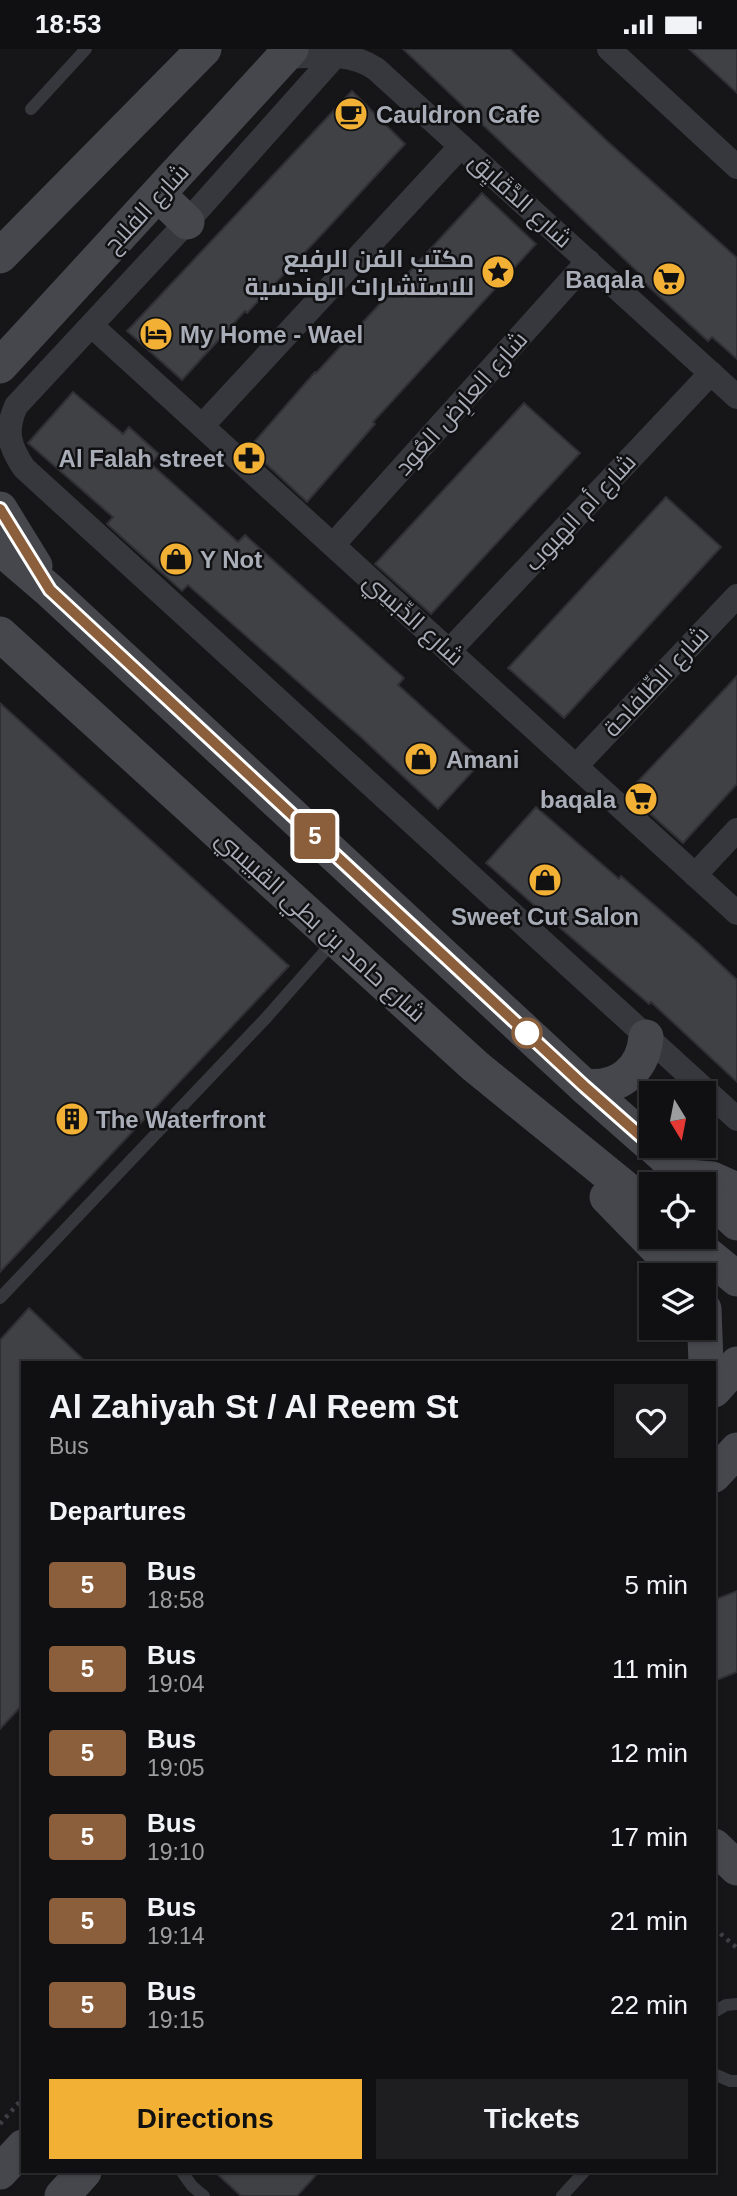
<!DOCTYPE html>
<html lang="en">
<head>
<meta charset="utf-8">
<style>
  body { margin:0; font-family:Helvetica,Cairo,sans-serif; background:#1e1e20; color:#f1f3f6; height:100vh; display:flex; flex-direction:column; font-size:26px; white-space:nowrap }
  * { box-sizing:border-box; margin:0 }
  p { font-size:23px; color:#9c9d9f }
  .icon { flex:none; width:38px; height:38px; fill:none; stroke:currentColor; stroke-width:2; stroke-linecap:round; stroke-linejoin:round }
  .map { position:relative; flex:1; overflow:hidden }
  .side { position:absolute; left:21px; top:1312px; width:695px; height:812px; display:flex; flex-direction:column; background:#101012; border-radius:0px; box-shadow:0 2px 5px #0004,0 0 0 2px #303032 }
  .side>* { flex:none }
  .badge { padding:0 14px; border-radius:5px; font-size:24px; line-height:46px }
  .needle { width:46px; rotate:170deg }
  .buttons { position:absolute; left:639px; top:1032px; display:grid; gap:14px }
  .buttons a { display:grid; place-items:center; width:77px; height:77px; border-radius:0px; background:#101012; box-shadow:0 2px 5px #0004,0 0 0 2px #303032; font-size:35px }
  .map>.badge { position:absolute; translate:-50% -50%; box-shadow:0 0 0 4px #fff }
  h2 { padding:0 28px; font-size:26px; line-height:63px }
  .round { display:grid; place-items:center; flex:none; width:74px; height:74px; border-radius:0px; background:#1e1e20 }
  .head { display:flex; align-items:center; justify-content:space-between; height:119px; padding:0 28px }
  h1 { font-size:33px; font-weight:700; line-height:52px }
  .button { display:flex; gap:14px; margin-top:auto; padding:14px 28px }
  .button a { flex:1; height:80px; border-radius:0px; background:#f2b134; color:#111; font-size:28px; font-weight:700; line-height:80px; text-align:center }
  .button a+a { background:#1e1e20; color:#f1f3f6 }
  ul { padding:0; list-style:none }
  li { display:flex; align-items:center; gap:21px; height:84px; padding:0 28px }
  li div { flex:1 }
  li b { display:block; font-size:26px }
  li em { font-style:normal }
  li .badge { min-width:77px; font-weight:700; text-align:center }
  .status { display:flex; justify-content:space-between; align-items:center; height:49px; padding:0 35px; background:#101012; direction:ltr }
  .status svg { height:19px; fill:currentColor }
  .map>svg:first-child { display:block }
</style>
</head>
<body>
<div class="status"><b>18:53</b><svg viewBox="0 0 49 12"><path d="M0 12V9h3v3zM5 12V6h3v6zM10 12V3h3v9zM15 12V0h3v12zM26 1h20v11H26zM47 4h2v5h-2z"/></svg></div>
<div class="map">
<svg width="737" height="2147" viewBox="0 0 737 2147">
  <rect width="100%" height="100%" fill="#161618"/>
  <g fill="#404145" stroke="#303034" stroke-width="2">
    <polygon points="403,0 510,0 608,93 737,209 737,310 712,288 708,292 636,226 639,224"/>
    <polygon points="689,0 737,0 737,44"/>
    <polygon points="352,42 405,95 325,182 247,264 245,262 182,331 127,282"/>
    <polygon points="482,144 536,195 373,373 375,375 307,453 249,399 315,323 316,324"/>
    <polygon points="73,343 123,385 129,378 159,405 151,415 238,493 245,486 404,629 398,636 482,712 438,760 362,689 188,536 182,542 127,493 107,475 113,468 28,394"/>
    <polygon points="524,354 580,404 431,565 375,515"/>
    <polygon points="666,448 721,498 564,669 508,619"/>
    <polygon points="737,627 737,735 683,794 627,744"/>
    <polygon points="0,654 289,917 0,1223"/>
    <polygon points="536,758 619,830 621,827 700,896 737,931 737,1033 651,953 649,955 566,884 486,814"/>
    <polygon points="29,1259 87,1314 23,1314 23,1655 0,1680 0,1291"/>
    <polygon points="737,1542 737,1623 714,1632 714,1551"/>
    <polygon points="215,2123 319,2123 297,2147 241,2147"/>
  </g>
  <g fill="none" stroke-linecap="round" stroke-linejoin="round">
    <g stroke="#3d3f44" stroke-width="4.5" stroke-dasharray="3.5 5" stroke-linecap="butt">
      <polyline points="714,1879 737,1899"/>
      <polyline points="0,2075 23,2049"/>
    </g>
    <g stroke="#37383d" stroke-width="12">
      <polyline points="31,60 86,0"/>
      <polyline points="0,1249 266,969 333,893"/>
      <polyline points="714,1963 726,1956 737,1955"/>
      <polyline points="714,2025 730,2032 737,2032"/>
      <polyline points="182,2123 192,2137 204,2147"/>
      <polyline points="562,2147 584,2123"/>
    </g>
    <g stroke="#37383d" stroke-width="24">
      <polyline points="609,0 737,118"/>
      <path d="M336 6 187 173 16 357C5 382 9 397 24 419L737 1070"/>
      <path d="M283 8C316 7 348 1 376 20L737 348"/>
      <polyline points="92,277 737,864"/>
      <polyline points="202,377 461,97"/>
      <polyline points="333,496 588,212"/>
      <polyline points="449,602 711,324"/>
      <polyline points="576,717 737,547"/>
      <polyline points="695,826 737,781"/>
    </g>
    <g stroke="#45474d" stroke-width="35">
      <polyline points="159,146 187,173"/>
      <polyline points="0,207 204,0"/>
      <polyline points="0,317 291,0"/>
      <polyline points="0,460 35,517"/>
      <polyline points="0,499 49,541 584,1037 651,1096"/>
      <polyline points="0,585 475,1017 651,1160"/>
      <path d="M584 1037C618 1041 643 1022 646 988"/>
      <polyline points="653,1097 696,1136"/>
      <polyline points="688,1128 712,1130 737,1141"/>
      <polyline points="704,1143 737,1174"/>
      <polyline points="607,1148 684,1227"/>
      <polyline points="686,1188 737,1230"/>
      <polyline points="704,1260 706,1314"/>
      <polyline points="714,1341 737,1315"/>
      <polyline points="714,1426 737,1401"/>
      <polyline points="714,1797 737,1819"/>
      <polyline points="0,2123 23,2098"/>
      <polyline points="62,2147 84,2123"/>
    </g>
  </g>
  <g fill="none" stroke-linecap="round" stroke-linejoin="round">
    <defs>
      <polyline id="line" points="0,460 50,541 584,1037 651,1096"/>
    </defs>
    <use href="#line" stroke="#fff" stroke-width="16"/>
    <use href="#line" stroke="#8b5e3c" stroke-width="10"/>
  </g>
  <defs>
    <symbol id="cafe-disc" viewBox="-11 -11 22 22"><circle r="9.5" fill="#f2b134" stroke="#111113"/><path d="M-5.5-4.5H6V0H3Q3 3.5 0 3.5H-2.5Q-5.5 3.5-5.5 0ZM3-3.2v2h1.7v-2ZM-6 4.5H4V6H-6Z" fill="#111"/></symbol>
    <symbol id="sight-disc" viewBox="-11 -11 22 22"><circle r="9.5" fill="#f2b134" stroke="#111113"/><path d="M0-6L1.8-2.2L6-1.7L2.9 1.2L3.7 5.4L0 3.3L-3.7 5.4L-2.9 1.2L-6-1.7L-1.8-2.2Z" fill="#111"/></symbol>
    <symbol id="supermarket-disc" viewBox="-11 -11 22 22"><circle r="9.5" fill="#f2b134" stroke="#111113"/><path d="M-6-5.5h2.5l.6 2H6L4.5 2H-2.5L-4.4-4H-6ZM-1.5 3.2a1.3 1.3 0 1 0 .1 0ZM3 3.2a1.3 1.3 0 1 0 .1 0Z" fill="#111"/></symbol>
    <symbol id="hotel-disc" viewBox="-11 -11 22 22"><circle r="9.5" fill="#f2b134" stroke="#111113"/><path d="M-6-4.5h1.5V1H6V5H4.5V3h-9V5H-6ZM-4 0a1.8 1.8 0 1 1 3.6 0ZM.5 0V-2.5h3Q6-2.5 6 0Z" fill="#111"/></symbol>
    <symbol id="pharmacy-disc" viewBox="-11 -11 22 22"><circle r="9.5" fill="#f2b134" stroke="#111113"/><path d="M-2-6h4v4h4v4h-4v4h-4v-4h-4v-4h4Z" fill="#111"/></symbol>
    <symbol id="shop-disc" viewBox="-11 -11 22 22"><circle r="9.5" fill="#f2b134" stroke="#111113"/><path d="M-5-2.5h2.3a2.7 3.5 0 0 1 5.4 0H5L5.5 6h-11ZM-1.5-2.5h3a1.5 2.3 0 0 0-3 0Z" fill="#111"/></symbol>
    <symbol id="building-disc" viewBox="-11 -11 22 22"><circle r="9.5" fill="#f2b134" stroke="#111113"/><path d="M-4-6H4V6H1V3H-1V6H-4ZM-2.5-4.3h1.7v1.8h-1.7ZM.8-4.3h1.7v1.8H.8ZM-2.5-1h1.7V.8h-1.7ZM.8-1h1.7V.8H.8Z" fill="#111"/></symbol>
  </defs>
  <g fill-rule="evenodd">
    <use href="#cafe-disc" x="332" y="46" width="38" height="38"/>
    <use href="#sight-disc" x="479" y="204" width="38" height="38"/>
    <use href="#supermarket-disc" x="650" y="211" width="38" height="38"/>
    <use href="#hotel-disc" x="137" y="266" width="38" height="38"/>
    <use href="#pharmacy-disc" x="230" y="390" width="38" height="38"/>
    <use href="#shop-disc" x="157" y="491" width="38" height="38"/>
    <use href="#shop-disc" x="402" y="691" width="38" height="38"/>
    <use href="#supermarket-disc" x="622" y="731" width="38" height="38"/>
    <use href="#shop-disc" x="526" y="812" width="38" height="38"/>
    <use href="#building-disc" x="53" y="1051" width="38" height="38"/>
  </g>
  <circle fill="#fff" stroke="#8b5e3c" stroke-width="3.5" cx="527" cy="984" r="14"/>
  <g text-anchor="middle" dominant-baseline="central" stroke-width="5" stroke-linejoin="round" paint-order="stroke">
    <g font-size="24" font-weight="bold" fill="#a8adb8" stroke="#111113" text-anchor="start">
      <text x="376" y="65">Cauldron Cafe</text>
      <text x="474" y="209" text-anchor="end">مكتب الفن الرفيع<tspan x="474" dy="28">للاستشارات الهندسية</tspan></text>
      <text x="644" y="230" text-anchor="end">Baqala</text>
      <text x="180" y="285">My Home - Wael</text>
      <text x="224" y="409" text-anchor="end">Al Falah street</text>
      <text x="200" y="510">Y Not</text>
      <text x="446" y="710">Amani</text>
      <text x="616" y="750" text-anchor="end">baqala</text>
      <text x="545" y="867" text-anchor="middle">Sweet Cut Salon</text>
      <text x="96" y="1070">The Waterfront</text>
    </g>
    <g font-size="24" fill="#a8adb8" stroke="#111113">
      <text transform="translate(521 151) rotate(42)">شارع الدَّقَايِق</text>
      <text transform="translate(146 159) rotate(-47)">شارع الفلاح</text>
      <text transform="translate(461 354) rotate(-48)">شارع العارِض العُود</text>
      <text transform="translate(580 463) rotate(-47)">شارع أم الهبوب</text>
      <text transform="translate(414 570) rotate(42)">شارع الدِّبسِي</text>
      <text transform="translate(656 632) rotate(-47)">شارع الطِّلفاحة</text>
      <text transform="translate(321 877) rotate(42)">شارع حامد بن بطي القبيسي</text>
    </g>
  </g>
</svg>
<div class="buttons">
<a><svg class="needle" viewBox="-14 -14 28 28"><path d="M0-13l5 13h-10z" fill="#e53935"/><path d="M0 13l5-13h-10z" fill="#9c9d9f"/></svg></a>
<a><svg class="icon" aria-label="locate" viewBox="0 0 24 24"><circle cx="12" cy="12" r="6"/><path d="M12 2v4M12 18v4M2 12h4M18 12h4"/></svg></a>
<a><svg class="icon" aria-label="layers" viewBox="0 0 24 24"><path d="M12 4l9 5-9 5-9-5zM3 14l9 5 9-5"/></svg></a>
</div>
<b class="badge" style="left:315px;top:787px;background:#8b5e3c;color:#fff">5</b>
<section class="side">
<div class="head"><div><h1>Al Zahiyah St / Al Reem St</h1><p>Bus</p></div><a class="round"><svg class="icon" aria-label="heart" viewBox="0 0 24 24"><path d="M12 20l-8-8c-3-5 5-10 8-4 3-6 11-1 8 4z"/></svg></a></div>
<h2>Departures</h2>
<ul>
<li><span class="badge" style="background:#8b5e3c;color:#fff">5</span><div><b>Bus</b><p>18:58</p></div><em>5 min</em></li>
<li><span class="badge" style="background:#8b5e3c;color:#fff">5</span><div><b>Bus</b><p>19:04</p></div><em>11 min</em></li>
<li><span class="badge" style="background:#8b5e3c;color:#fff">5</span><div><b>Bus</b><p>19:05</p></div><em>12 min</em></li>
<li><span class="badge" style="background:#8b5e3c;color:#fff">5</span><div><b>Bus</b><p>19:10</p></div><em>17 min</em></li>
<li><span class="badge" style="background:#8b5e3c;color:#fff">5</span><div><b>Bus</b><p>19:14</p></div><em>21 min</em></li>
<li><span class="badge" style="background:#8b5e3c;color:#fff">5</span><div><b>Bus</b><p>19:15</p></div><em>22 min</em></li>
</ul>
<div class="button"><a>Directions</a><a>Tickets</a></div>
</section>
</div>
</body>
</html>
